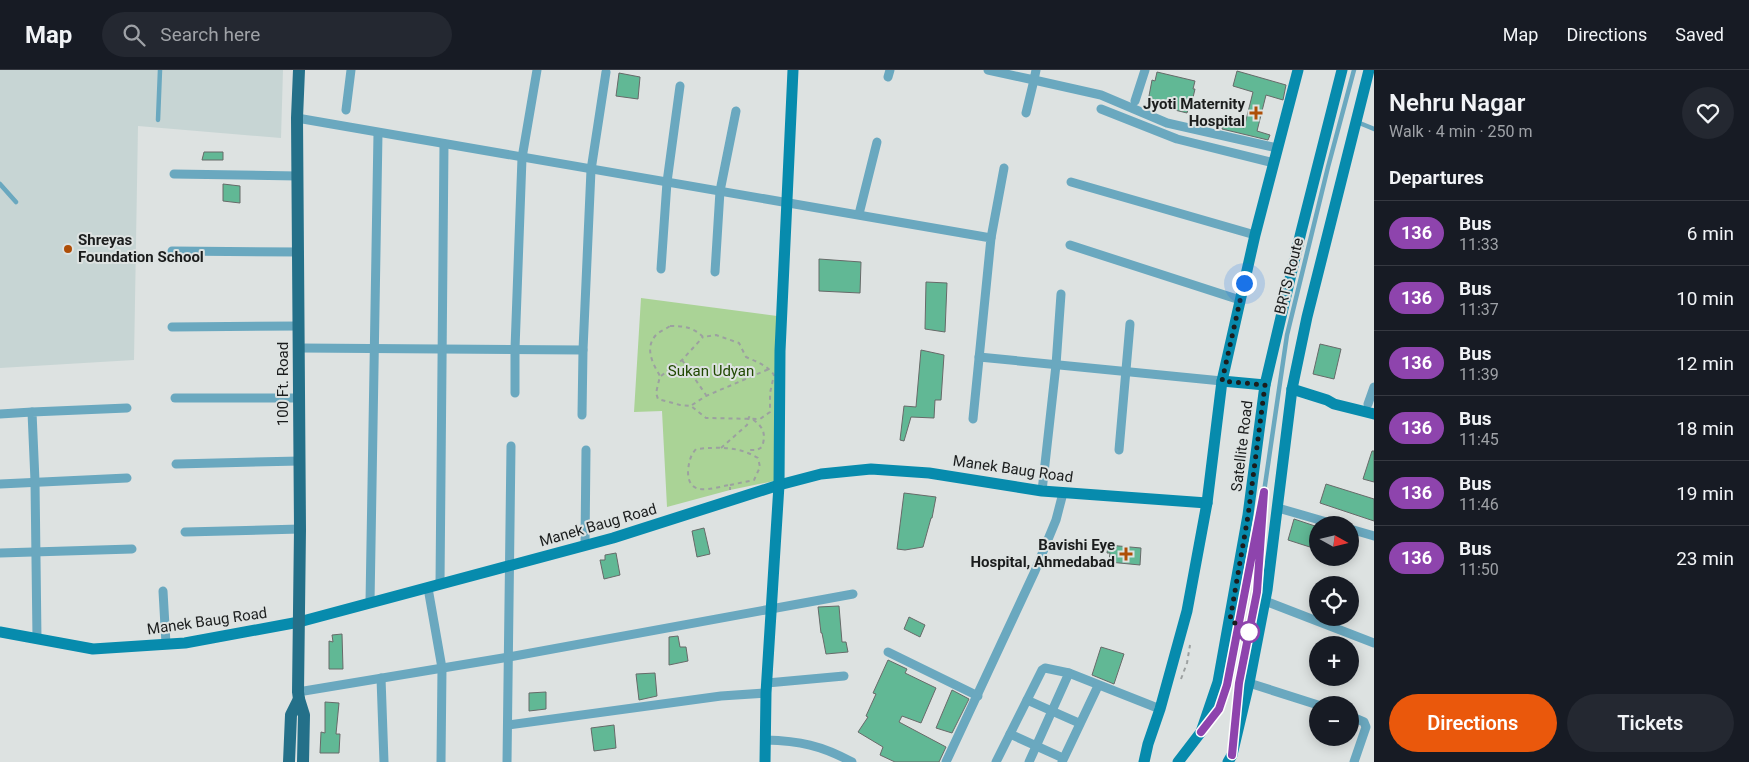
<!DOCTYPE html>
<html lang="en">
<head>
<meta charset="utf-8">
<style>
  body { margin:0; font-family:Roboto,sans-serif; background:#242831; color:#f1f3f6; height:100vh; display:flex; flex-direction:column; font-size:19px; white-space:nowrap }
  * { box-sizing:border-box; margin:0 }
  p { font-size:16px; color:#9ea1a6 }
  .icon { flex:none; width:28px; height:28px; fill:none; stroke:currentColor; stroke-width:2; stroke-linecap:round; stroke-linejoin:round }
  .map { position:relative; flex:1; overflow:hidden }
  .details { display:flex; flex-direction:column; background:#171b24; width:375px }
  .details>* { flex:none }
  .badge { padding:0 10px; border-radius:16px; font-size:18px; line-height:32px }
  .needle { width:32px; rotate:98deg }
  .fabs { position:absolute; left:1309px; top:446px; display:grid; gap:10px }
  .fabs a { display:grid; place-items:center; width:50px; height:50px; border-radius:50%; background:#171b24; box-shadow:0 2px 12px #0003; font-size:25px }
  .you { position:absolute; width:25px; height:25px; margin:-12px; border:4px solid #fff; border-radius:50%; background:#1a73e8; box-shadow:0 0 0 8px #1a73e833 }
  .map>.badge { position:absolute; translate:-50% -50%; box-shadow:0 0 0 2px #fff }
  h2 { padding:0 15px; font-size:19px; line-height:45px }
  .round { display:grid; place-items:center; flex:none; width:52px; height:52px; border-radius:26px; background:#242831 }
  .headline { display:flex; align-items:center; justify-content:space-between; height:85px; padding:0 15px }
  h1 { font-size:24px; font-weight:600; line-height:38px }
  .button { display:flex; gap:10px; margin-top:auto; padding:10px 15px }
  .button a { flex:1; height:58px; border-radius:30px; background:#ea580c; color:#fff; font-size:20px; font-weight:600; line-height:58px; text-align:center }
  .button a+a { background:#242831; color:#f1f3f6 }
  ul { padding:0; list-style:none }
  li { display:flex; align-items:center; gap:15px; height:65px; padding:0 15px; border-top:1px solid #363941 }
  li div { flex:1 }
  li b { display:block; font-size:19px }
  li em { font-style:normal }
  li .badge { min-width:55px; font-weight:700; text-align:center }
  header { display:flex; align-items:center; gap:30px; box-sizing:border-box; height:70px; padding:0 25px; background:#171b24; border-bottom:1px solid #363941 }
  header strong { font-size:24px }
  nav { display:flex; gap:28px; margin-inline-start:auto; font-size:18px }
  .search { width:350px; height:45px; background:#242831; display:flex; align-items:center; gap:12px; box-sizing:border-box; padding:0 18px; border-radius:28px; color:#9ea1a6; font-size:19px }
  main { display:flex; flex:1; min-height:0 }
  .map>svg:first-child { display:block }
</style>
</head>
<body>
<header>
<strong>Map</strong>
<div class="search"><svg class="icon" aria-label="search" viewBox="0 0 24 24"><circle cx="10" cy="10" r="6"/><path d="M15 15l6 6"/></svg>Search here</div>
<nav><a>Map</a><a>Directions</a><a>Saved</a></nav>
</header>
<main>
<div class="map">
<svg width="1374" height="692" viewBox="0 0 1374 692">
  <rect width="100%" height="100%" fill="#dde2e1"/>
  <polygon fill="#c7d5d4" points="0,0 283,0 281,68 138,56 134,290 0,298"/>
  <polygon fill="#aad396" points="641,228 777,246 774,411 730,420 667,437 662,341 634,342"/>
  <g fill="#61b895" stroke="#676a69">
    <polygon points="1237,1 1286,15 1283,30 1266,25 1257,61 1270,65 1268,70 1222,59 1224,52 1244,58 1253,22 1233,16"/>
    <polygon points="1157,2 1195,11 1193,19 1195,19 1191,36 1189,36 1187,43 1150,34 1152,27 1149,26 1152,10 1155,11"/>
    <polygon points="619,3 640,7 638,29 616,26"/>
    <polygon points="204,82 223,82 223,90 202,90"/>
    <polygon points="223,114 240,116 240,133 223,131"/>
    <polygon points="819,189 861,192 860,223 819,221"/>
    <polygon points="926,212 947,213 945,262 925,259"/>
    <polygon points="1320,274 1341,279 1334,309 1313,304"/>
    <polygon points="921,280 944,285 941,330 935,330 934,348 911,347 904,371 900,370 904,336 916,337"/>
    <polygon points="1372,381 1374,381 1374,412 1363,409"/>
    <polygon points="1326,414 1374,429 1374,451 1320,433"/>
    <polygon points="904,423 936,427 932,448 931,448 923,477 905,480 897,479"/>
    <polygon points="1294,449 1318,457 1318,463 1313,478 1288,470"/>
    <polygon points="704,458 710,484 697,487 692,461"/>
    <polygon points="1108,475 1141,478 1140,495 1109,492 1110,483 1107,483"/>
    <polygon points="616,483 620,505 604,509 600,490 605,490 605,485"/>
    <polygon points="839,536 842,572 846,572 848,582 826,584 822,563 821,563 818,537"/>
    <polygon points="909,547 925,555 920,567 904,559"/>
    <polygon points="342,564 343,599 329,599 329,571 333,572 332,565"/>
    <polygon points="678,566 680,577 686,577 688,591 669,595 669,567"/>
    <polygon points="1101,577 1124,584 1114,614 1092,605"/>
    <polygon points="888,590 907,599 905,603 936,618 921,653 902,646 899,652 946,677 939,692 895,692 880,685 883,677 858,662 868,647 866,646 876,624 873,623"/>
    <polygon points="655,603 657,626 639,630 636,604"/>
    <polygon points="952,620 969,629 952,663 936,658"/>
    <polygon points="546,622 546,639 529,641 529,623"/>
    <polygon points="325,632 339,633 336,664 340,664 339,683 320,683 321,662 325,663"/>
    <polygon points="614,655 616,678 594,681 591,658"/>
  </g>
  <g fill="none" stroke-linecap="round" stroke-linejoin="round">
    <g stroke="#9ca0a0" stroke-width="2" stroke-dasharray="4 4" stroke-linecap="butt">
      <path d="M670 256C684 256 693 257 703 267L716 265 739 273 746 287C757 292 767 295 774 305L770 323V342L760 349 706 348 691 336 680 335 658 329 656 323 660 306C653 294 644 278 656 265 660 261 666 259 670 256Z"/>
      <polyline points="682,290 706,325"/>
      <polyline points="661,306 682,290 703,267"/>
      <polyline points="692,335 706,326 769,299"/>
      <path d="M721 378 747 355 749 347C762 355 767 362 762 377L757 380H748"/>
      <path d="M730 415 754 410 760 397 758 388C738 376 719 377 696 379 690 386 689 392 688 401 688 428 711 418 730 415V420"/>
      <polyline points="1181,609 1187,593 1190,575"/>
    </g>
    <g stroke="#6aa8bf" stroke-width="4.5">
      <polyline points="158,50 160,0"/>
      <polyline points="1357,52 1374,59"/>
      <polyline points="0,114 16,132"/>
      <polyline points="1236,649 1239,613 1257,522 1264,422 1287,265 1328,97 1354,0"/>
      <polyline points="1208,653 1219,639 1227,615 1260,441"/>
    </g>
    <g stroke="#6aa8bf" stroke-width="9">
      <polyline points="988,0 1034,10 1036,0"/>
      <polyline points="888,7 890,0"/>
      <polyline points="1135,31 1145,0"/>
      <polyline points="1101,39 1177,69 1274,93"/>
      <polyline points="346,40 351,0"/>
      <polyline points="1026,43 1034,10 1101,25 1167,53 1277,78"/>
      <polyline points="297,48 991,168 973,349"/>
      <polyline points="174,104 298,106"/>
      <polyline points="1071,112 1255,165"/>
      <polyline points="859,144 877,72"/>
      <polyline points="991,168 1004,98"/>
      <polyline points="1070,175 1240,230"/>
      <polyline points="172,181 299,182"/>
      <polyline points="661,199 667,112 680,16"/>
      <polyline points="715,202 720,121 736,41"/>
      <polyline points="172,257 299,256"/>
      <polyline points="300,278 583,280"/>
      <polyline points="979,287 1222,311"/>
      <polyline points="515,323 515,279 522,88 537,0"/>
      <polyline points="175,328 299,328"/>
      <polyline points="1368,334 1374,317"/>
      <polyline points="0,344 32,342"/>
      <polyline points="582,345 583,280 591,100 606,2"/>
      <polyline points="1119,380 1130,254"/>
      <polyline points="176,394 300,391"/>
      <polyline points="0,414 127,408"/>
      <polyline points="1042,421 1056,295 1061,224"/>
      <polyline points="1278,438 1337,455"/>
      <polyline points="1350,459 1374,466"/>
      <polyline points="185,462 300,459"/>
      <polyline points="585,475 586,380"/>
      <polyline points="0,483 132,479"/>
      <polyline points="440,514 444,74"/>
      <polyline points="428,518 442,598 441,692"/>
      <polyline points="163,521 166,574"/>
      <polyline points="1265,531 1374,573"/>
      <polyline points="370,533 378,63"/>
      <polyline points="37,568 35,411 32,342 127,338"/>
      <polyline points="888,582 978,626"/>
      <polyline points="381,608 384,692"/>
      <polyline points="767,613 844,606"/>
      <polyline points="1249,613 1318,635"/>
      <polyline points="298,622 509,587 853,524"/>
      <polyline points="1027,630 1079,653"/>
      <polyline points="1350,646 1364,652 1366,657 1354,692"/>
      <polyline points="508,655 721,626 766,623"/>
      <polyline points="1010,664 1063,688"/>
      <path d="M765 670C800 671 821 675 852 692"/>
      <polyline points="507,692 511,376"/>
      <polyline points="946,692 1035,501 1056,450 1063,423"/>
      <polyline points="996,692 1042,600 1045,598 1069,603 1160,639"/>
      <polyline points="1029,692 1069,603"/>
      <polyline points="1062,692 1098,616"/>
    </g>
    <g stroke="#078bad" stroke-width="11">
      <polyline points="1222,311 1255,165 1298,0"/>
      <polyline points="1292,319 1327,330 1334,334 1374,344"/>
      <polyline points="0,562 93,579 185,573 299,552 613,468 779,415 821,404 871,399 929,403 1042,421 1207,433"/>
      <polyline points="765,692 766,623 779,415 780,281 793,0"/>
      <polyline points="1144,692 1148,674 1160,639 1187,541 1207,433 1222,311 1265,315"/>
      <polyline points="1178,692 1201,662 1218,612 1248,445 1265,315 1301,162 1342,0"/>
      <polyline points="1228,692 1232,685 1249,613 1267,520 1292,319 1307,247 1369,0"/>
    </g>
    <g stroke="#247089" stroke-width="12">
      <polyline points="299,0 297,48 300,459 298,622 299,629 304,645 303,692"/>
      <polyline points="289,692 291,645 299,629"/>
    </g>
  </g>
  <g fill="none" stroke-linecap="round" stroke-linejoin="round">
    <defs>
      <polyline id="line" points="1201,662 1219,639 1227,615 1264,422 1257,522 1239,613 1232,685"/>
    </defs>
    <use href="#line" stroke="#fff" stroke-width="11"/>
    <use href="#line" stroke="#8e44ad" stroke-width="8"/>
    <polyline stroke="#1b1d1d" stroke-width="5" stroke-dasharray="0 9" points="1244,213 1222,311 1265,315 1248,446 1230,550 1249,562"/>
  </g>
  <g fill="#ae4e07" stroke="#dde2e1" stroke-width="2">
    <path d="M1253.5 35.5h5v5h5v5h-5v5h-5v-5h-5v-5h5z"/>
    <circle cx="68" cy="179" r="5"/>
    <path d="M1123.5 476.5h5v5h5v5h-5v5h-5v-5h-5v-5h5z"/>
  </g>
  <circle fill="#fff" stroke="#8e44ad" stroke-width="2.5" cx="1249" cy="562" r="10"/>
  <g text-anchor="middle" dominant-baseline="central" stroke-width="4" stroke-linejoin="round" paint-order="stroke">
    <g font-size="15" font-weight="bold" fill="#1b1d1d" stroke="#dde2e1" text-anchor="end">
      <text x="1245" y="34">Jyoti Maternity<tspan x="1245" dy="17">Hospital</tspan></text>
      <text x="78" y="170" text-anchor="start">Shreyas<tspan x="78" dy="17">Foundation School</tspan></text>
      <text x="1115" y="475">Bavishi Eye<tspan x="1115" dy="17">Hospital, Ahmedabad</tspan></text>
    </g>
    <g font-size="15" fill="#1b1d1d" stroke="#dde2e1">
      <text transform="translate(1289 206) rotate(-76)">BRTS Route</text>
      <text transform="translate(283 314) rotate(-90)">100 Ft. Road</text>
      <text transform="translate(1242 376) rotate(-83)">Satellite Road</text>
      <text transform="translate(1013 399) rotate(8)">Manek Baug Road</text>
      <text transform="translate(598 455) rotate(-16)">Manek Baug Road</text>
      <text transform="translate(207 551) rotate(-8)">Manek Baug Road</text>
    </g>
    <g font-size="15" fill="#214802" stroke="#dde2e1">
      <text x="711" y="301">Sukan Udyan</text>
    </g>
  </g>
</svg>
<div class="fabs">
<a><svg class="needle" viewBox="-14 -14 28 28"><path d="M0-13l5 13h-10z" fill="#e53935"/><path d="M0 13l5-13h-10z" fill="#9ea1a6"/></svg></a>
<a><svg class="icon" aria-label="locate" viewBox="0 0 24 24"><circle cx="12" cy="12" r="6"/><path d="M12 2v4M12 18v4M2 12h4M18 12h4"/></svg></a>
<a>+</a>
<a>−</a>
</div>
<div class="you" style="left:1244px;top:213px"></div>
</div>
<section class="details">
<div class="headline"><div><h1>Nehru Nagar</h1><p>Walk · 4 min · 250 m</p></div><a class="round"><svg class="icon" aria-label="heart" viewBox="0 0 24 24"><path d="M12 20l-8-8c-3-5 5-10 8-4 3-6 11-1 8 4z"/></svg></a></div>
<h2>Departures</h2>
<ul>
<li><span class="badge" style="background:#8e44ad;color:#fff">136</span><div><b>Bus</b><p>11:33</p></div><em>6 min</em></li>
<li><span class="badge" style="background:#8e44ad;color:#fff">136</span><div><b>Bus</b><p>11:37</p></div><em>10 min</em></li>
<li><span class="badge" style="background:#8e44ad;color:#fff">136</span><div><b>Bus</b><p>11:39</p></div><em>12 min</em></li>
<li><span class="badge" style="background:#8e44ad;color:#fff">136</span><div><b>Bus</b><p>11:45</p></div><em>18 min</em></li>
<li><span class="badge" style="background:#8e44ad;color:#fff">136</span><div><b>Bus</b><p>11:46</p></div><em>19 min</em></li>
<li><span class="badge" style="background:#8e44ad;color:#fff">136</span><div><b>Bus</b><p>11:50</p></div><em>23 min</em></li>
</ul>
<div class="button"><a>Directions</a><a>Tickets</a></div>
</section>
</main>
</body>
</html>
